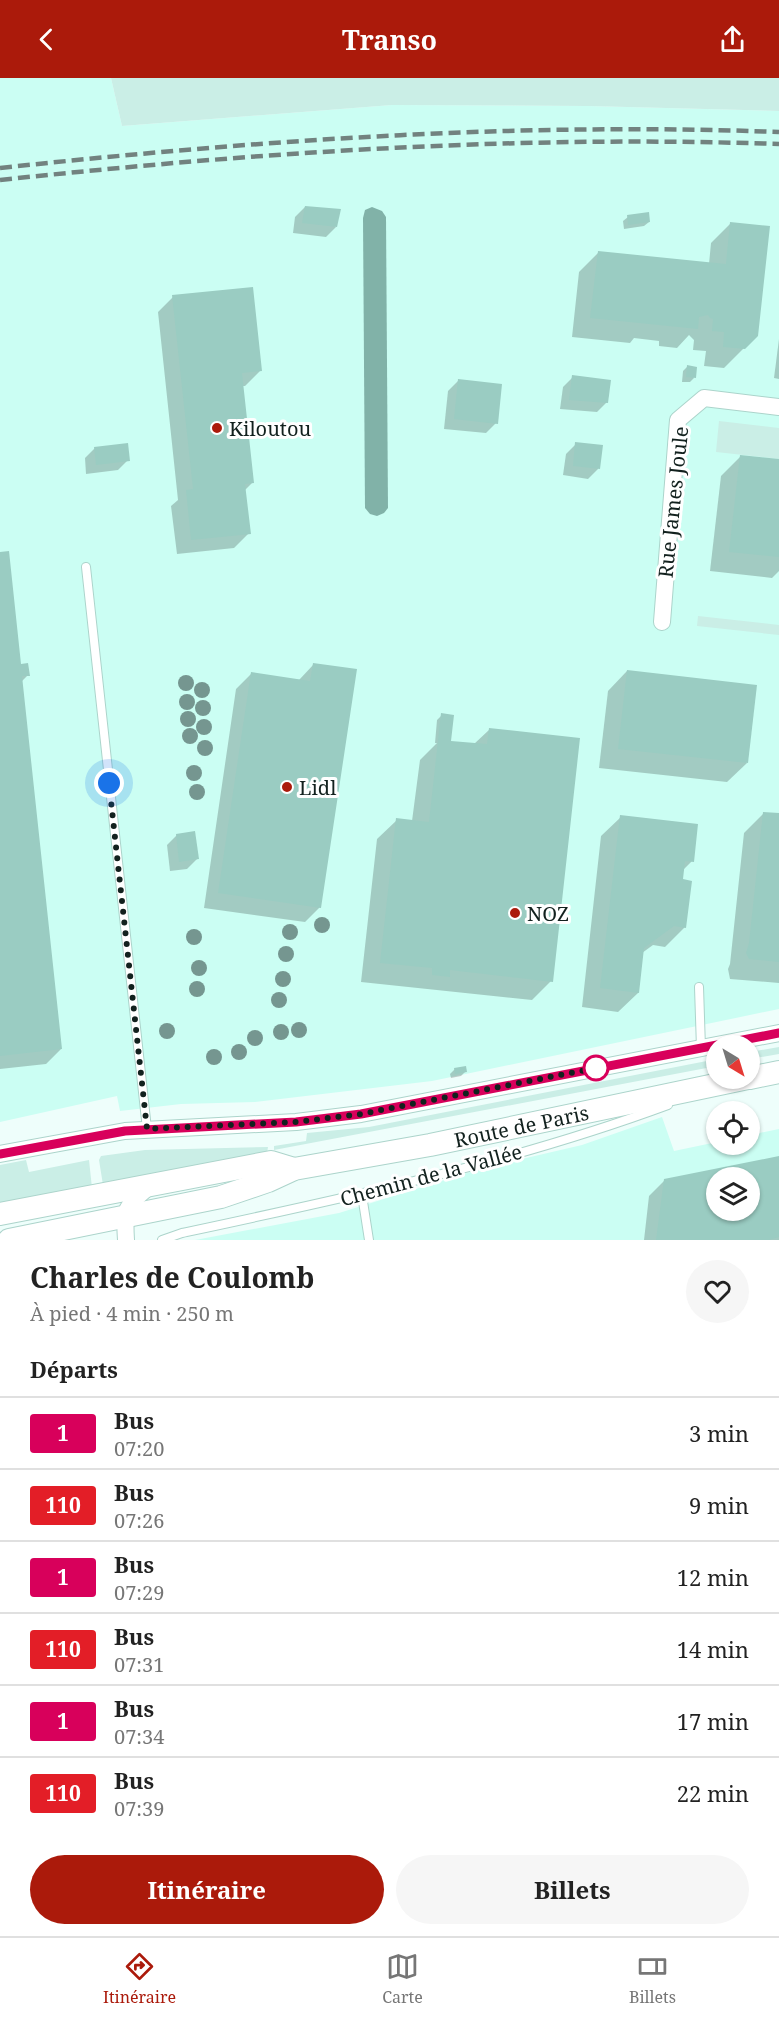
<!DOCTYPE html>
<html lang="fr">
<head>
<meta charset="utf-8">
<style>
  body { margin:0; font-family:"Noto Serif",serif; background:#f6f6f6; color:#222; height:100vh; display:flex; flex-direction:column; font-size:22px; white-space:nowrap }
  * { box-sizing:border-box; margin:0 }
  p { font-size:20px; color:#767676 }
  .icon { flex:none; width:33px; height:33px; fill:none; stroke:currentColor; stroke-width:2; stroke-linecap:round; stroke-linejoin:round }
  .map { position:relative; height:1162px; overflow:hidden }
  .side { display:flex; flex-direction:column; background:#fff; flex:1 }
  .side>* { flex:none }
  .badge { padding:0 12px; border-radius:4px; font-size:21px; line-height:39px }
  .needle { width:39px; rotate:142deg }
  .buttons { position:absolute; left:706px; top:957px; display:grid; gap:12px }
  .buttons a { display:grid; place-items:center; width:54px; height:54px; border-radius:50%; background:#fff; box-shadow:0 2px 4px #0004; font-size:30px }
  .you { position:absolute; width:30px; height:30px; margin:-15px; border:4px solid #fff; border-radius:50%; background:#1a73e8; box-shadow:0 0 0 9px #1a73e833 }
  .map>.badge { position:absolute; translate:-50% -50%; box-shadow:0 0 0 3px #fff }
  h2 { padding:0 30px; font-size:22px; line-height:54px }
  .round { display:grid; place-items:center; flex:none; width:63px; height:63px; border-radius:32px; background:#f6f6f6 }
  .summary { display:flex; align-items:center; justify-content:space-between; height:102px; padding:0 30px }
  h1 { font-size:28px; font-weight:700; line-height:45px }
  .primary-button { display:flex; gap:12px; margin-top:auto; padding:12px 30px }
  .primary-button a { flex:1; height:69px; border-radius:36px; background:#ab1a0b; color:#fff; font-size:24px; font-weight:700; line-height:69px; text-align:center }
  .primary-button a+a { background:#f6f6f6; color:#222 }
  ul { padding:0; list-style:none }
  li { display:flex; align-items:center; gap:18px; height:72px; padding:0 30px; border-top:2px solid #e0e0e0 }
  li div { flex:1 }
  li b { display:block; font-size:22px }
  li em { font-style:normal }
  li .badge { min-width:66px; font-weight:700; text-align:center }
  header { display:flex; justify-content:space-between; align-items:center; height:78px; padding:0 30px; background:#ab1a0b; color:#fff; font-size:27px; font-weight:700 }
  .tabs { display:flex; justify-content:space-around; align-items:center; height:84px; border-top:2px solid #e0e0e0; background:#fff; font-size:16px; color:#767676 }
  .tabs a { display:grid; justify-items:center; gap:3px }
  .tabs .active { color:#ab1a0b }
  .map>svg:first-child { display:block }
</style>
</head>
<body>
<header><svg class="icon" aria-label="back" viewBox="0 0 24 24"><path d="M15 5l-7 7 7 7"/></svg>Transo<svg class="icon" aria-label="share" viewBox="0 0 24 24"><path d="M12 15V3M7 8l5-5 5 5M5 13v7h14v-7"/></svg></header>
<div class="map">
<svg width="779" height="1162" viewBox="0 0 779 1162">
  <rect width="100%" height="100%" fill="#eefefb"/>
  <g fill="#cbfef3" fill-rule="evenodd">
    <polygon points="0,0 111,0 122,48 392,27 588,28 779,33 779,931 432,1003 255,1024 181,1026 120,1033 117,1018 0,1044"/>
    <path d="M662 1039 674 1073 717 1064V1066H750V1057L779 1051V1162H195L339 1135 483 1090 582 1067ZM717 1100H750V1132H717Z"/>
  </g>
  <g fill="#caeee6">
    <polygon points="111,0 779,0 779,33 588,28 392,27 122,48"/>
    <polygon points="719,343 779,350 779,381 716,374"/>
    <polygon points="698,538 779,547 779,557 697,548"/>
    <polygon points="779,969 779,976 750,981 750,974"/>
    <polygon points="717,981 717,988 274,1072 274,1068 306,1063 307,1055 369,1049"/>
    <polygon points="268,1069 267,1075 103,1107 99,1082 101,1078 145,1072"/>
    <polygon points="26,1082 29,1094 89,1082 92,1110 0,1127 0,1087"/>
  </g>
  <polygon fill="#81b2a8" points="372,129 382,133 386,139 388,430 384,435 377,438 370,436 365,430 363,140 365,132"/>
  <g fill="#0003" fill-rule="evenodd">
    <polygon points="305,129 336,149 326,159 293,155 295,139"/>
    <polygon points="628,139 649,144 644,148 624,151 623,143"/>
    <polygon points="731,145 756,258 724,290 704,288 706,273 693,272 694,262 689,257 677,270 659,268 659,263 634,260 630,265 572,259 579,194 599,174 709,186 711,165"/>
    <polygon points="173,219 260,293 245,308 242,308 252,405 245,412 249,455 234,470 177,476 171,428 178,422 158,234"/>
    <polygon points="779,261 779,301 774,300"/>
    <polygon points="687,289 694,300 690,304 682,304 683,293"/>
    <polygon points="573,299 607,324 597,334 560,331 563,309"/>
    <polygon points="458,303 496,345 486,355 444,351 448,313"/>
    <polygon points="576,366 601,368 598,391 588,401 563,397 566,376"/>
    <polygon points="95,370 128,382 118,392 86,396 85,380"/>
    <polygon points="740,379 779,383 779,493 772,500 710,493 721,398"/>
    <polygon points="0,475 20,588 28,597 21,604 61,971 46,986 0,991"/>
    <polygon points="314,586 320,829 305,844 204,830 236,611 251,596 299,602"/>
    <polygon points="627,593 747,685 727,704 599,690 608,613"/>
    <polygon points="442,637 448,664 474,666 489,652 551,903 532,922 361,904 377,761 397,742 412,743 420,682 437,665 435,665 437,642"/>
    <polygon points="764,735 779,737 779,905 730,901 728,891 730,886 744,755"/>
    <polygon points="621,739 692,783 682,793 685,849 665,869 653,867 642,875 638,915 618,934 582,929 601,758"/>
    <polygon points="177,757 197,781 187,791 170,793 167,767"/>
    <polygon points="455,991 465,994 461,998 451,1000 450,996"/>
    <path d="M779 1080V1162H644L649 1118 665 1102ZM717 1100H750V1132H717Z"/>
  </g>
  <g fill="#9accc2" fill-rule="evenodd">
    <polygon points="305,128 341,131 337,149 302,145"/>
    <polygon points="649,134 650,144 628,147 627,137"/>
    <polygon points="730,144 770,148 758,258 745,271 723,269 724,254 712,253 713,241 710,240 708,237 699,239 698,251 590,240 598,173 726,186"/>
    <polygon points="253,209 262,293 242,295 254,405 245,406 251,456 191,462 186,412 193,411 172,217"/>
    <polygon points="687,287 697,289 696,300 686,299"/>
    <polygon points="572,297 611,302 608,325 569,322"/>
    <polygon points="458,301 502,306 498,346 454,341"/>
    <polygon points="575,364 603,367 600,391 573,388"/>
    <polygon points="128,365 130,383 96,387 94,369"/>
    <polygon points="740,377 779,381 779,479 729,474"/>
    <polygon points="9,473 21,586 28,585 30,598 22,598 62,971 0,978 0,474"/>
    <polygon points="313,585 357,591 321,830 218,815 251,594 310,603"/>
    <polygon points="627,592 757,607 748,685 618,671"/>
    <polygon points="441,635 454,637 451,663 487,666 489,650 580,660 553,904 450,892 450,899 432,897 432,890 380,885 396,740 429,744"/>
    <polygon points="763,734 779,735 779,884 749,881 746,875 749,865"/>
    <polygon points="620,737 698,746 694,784 685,783 683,801 692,803 686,850 674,848 644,870 639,915 600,910"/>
    <polygon points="195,753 199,781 179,784 176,756"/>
    <polygon points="466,988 467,994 455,996 454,990"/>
    <path d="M779 1078V1159L769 1162H656L664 1101ZM717 1100H750V1132H717Z"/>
  </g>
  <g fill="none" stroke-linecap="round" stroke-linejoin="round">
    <defs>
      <g id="service">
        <polyline points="86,489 147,1051"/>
        <polyline points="699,909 701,970"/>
        <polyline points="362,1117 369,1162"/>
        <path d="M162 1162 182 1155C346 1120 511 1085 668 1027"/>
      </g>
      <g id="minor">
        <polyline points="662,544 678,342 704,320 779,329"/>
        <polyline points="0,1076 125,1053 296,1044 361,1036 779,955"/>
        <path d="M126 1162C124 1130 125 1128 150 1108"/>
      </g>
      <g id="secondary">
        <polyline points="750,1000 779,994"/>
        <polyline points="0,1136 271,1084 294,1091"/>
        <path id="s1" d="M9 1162 221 1119 268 1103 294 1091 430 1067 748 1000"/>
      </g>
    </defs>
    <use href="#service" stroke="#acd4cb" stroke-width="10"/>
    <use href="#minor" stroke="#acd4cb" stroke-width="18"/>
    <use href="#secondary" stroke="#acd4cb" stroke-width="24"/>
    <use href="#service" stroke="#fff" stroke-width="8"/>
    <use href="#minor" stroke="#fff" stroke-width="16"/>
    <use href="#secondary" stroke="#fff" stroke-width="22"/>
    <g stroke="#72827f" stroke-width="4.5" stroke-dasharray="12 6" stroke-linecap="butt">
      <path d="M0 90C259 62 518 44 779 54"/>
      <path d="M0 102C260 74 517 57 779 66"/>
    </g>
  </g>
  <g fill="#759690">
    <circle cx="186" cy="605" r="8"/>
    <circle cx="202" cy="612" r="8"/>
    <circle cx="187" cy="624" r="8"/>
    <circle cx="203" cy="630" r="8"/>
    <circle cx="188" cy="641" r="8"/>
    <circle cx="204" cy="649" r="8"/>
    <circle cx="190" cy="658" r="8"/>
    <circle cx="205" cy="670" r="8"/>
    <circle cx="194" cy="695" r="8"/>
    <circle cx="197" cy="714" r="8"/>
    <circle cx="322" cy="847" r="8"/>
    <circle cx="290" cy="854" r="8"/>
    <circle cx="194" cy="859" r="8"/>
    <circle cx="286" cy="876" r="8"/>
    <circle cx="199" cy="890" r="8"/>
    <circle cx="283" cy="901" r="8"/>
    <circle cx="197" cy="911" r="8"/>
    <circle cx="279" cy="922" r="8"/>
    <circle cx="299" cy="952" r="8"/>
    <circle cx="167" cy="953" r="8"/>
    <circle cx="281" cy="954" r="8"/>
    <circle cx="255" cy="960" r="8"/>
    <circle cx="239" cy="974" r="8"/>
    <circle cx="214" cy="979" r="8"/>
  </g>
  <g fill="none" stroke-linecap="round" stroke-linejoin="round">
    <defs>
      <polyline id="line" points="0,1076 125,1053 296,1044 361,1036 779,955"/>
    </defs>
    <use href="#line" stroke="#fff" stroke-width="14"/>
    <use href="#line" stroke="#d8005b" stroke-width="9"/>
    <polyline stroke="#12211e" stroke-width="6" stroke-dasharray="0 10.8" points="109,705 147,1051 296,1044 361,1036 596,990"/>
  </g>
  <g fill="#ab1a0b" stroke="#fff" stroke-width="2">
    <circle cx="217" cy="350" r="6"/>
    <circle cx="287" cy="709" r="6"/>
    <circle cx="515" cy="835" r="6"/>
  </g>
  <circle fill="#fff" stroke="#d8005b" stroke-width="3" cx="596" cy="990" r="12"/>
  <g text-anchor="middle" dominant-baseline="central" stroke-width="6" stroke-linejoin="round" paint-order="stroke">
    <g font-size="20" fill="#12211e" stroke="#fff" text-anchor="start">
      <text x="229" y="350">Kiloutou</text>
      <text x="299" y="709">Lidl</text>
      <text x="527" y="835">NOZ</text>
    </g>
    <g font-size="20" fill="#12211e" stroke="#fff">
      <text transform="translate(673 424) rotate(-84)">Rue James Joule</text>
      <text stroke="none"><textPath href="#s1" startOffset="526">Route de Paris</textPath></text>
      <text transform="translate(431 1097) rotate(-15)">Chemin de la Vallée</text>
    </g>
  </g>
</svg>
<div class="buttons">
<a><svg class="needle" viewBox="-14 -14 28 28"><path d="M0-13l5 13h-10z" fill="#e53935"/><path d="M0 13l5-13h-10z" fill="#767676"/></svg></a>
<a><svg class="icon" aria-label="locate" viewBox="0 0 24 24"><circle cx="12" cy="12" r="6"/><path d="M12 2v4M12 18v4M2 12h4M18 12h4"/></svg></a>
<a><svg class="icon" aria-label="layers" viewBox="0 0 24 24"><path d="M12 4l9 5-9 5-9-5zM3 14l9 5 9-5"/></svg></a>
</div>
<div class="you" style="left:109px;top:705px"></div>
</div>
<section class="side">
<div class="summary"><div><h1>Charles de Coulomb</h1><p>À pied · 4 min · 250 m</p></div><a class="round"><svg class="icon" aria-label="heart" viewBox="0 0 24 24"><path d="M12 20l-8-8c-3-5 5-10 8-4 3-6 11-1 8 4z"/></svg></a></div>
<h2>Départs</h2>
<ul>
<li><span class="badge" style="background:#d8005b;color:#fff">1</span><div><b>Bus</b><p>07:20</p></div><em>3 min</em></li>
<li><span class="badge" style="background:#e31e27;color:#fff">110</span><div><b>Bus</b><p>07:26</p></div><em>9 min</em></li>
<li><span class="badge" style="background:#d8005b;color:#fff">1</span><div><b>Bus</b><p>07:29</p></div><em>12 min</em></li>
<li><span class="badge" style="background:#e31e27;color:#fff">110</span><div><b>Bus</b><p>07:31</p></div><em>14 min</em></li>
<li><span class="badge" style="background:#d8005b;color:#fff">1</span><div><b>Bus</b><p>07:34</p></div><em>17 min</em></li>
<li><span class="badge" style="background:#e31e27;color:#fff">110</span><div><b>Bus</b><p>07:39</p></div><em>22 min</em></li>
</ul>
<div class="primary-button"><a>Itinéraire</a><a>Billets</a></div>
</section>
<nav class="tabs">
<a class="active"><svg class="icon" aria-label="directions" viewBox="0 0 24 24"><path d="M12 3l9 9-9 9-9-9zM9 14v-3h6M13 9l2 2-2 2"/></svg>Itinéraire</a>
<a><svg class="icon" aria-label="map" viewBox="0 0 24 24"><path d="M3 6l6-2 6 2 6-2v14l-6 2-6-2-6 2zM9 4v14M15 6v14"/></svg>Carte</a>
<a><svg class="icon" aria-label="tickets" viewBox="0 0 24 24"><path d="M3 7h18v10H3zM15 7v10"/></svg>Billets</a>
</nav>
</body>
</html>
